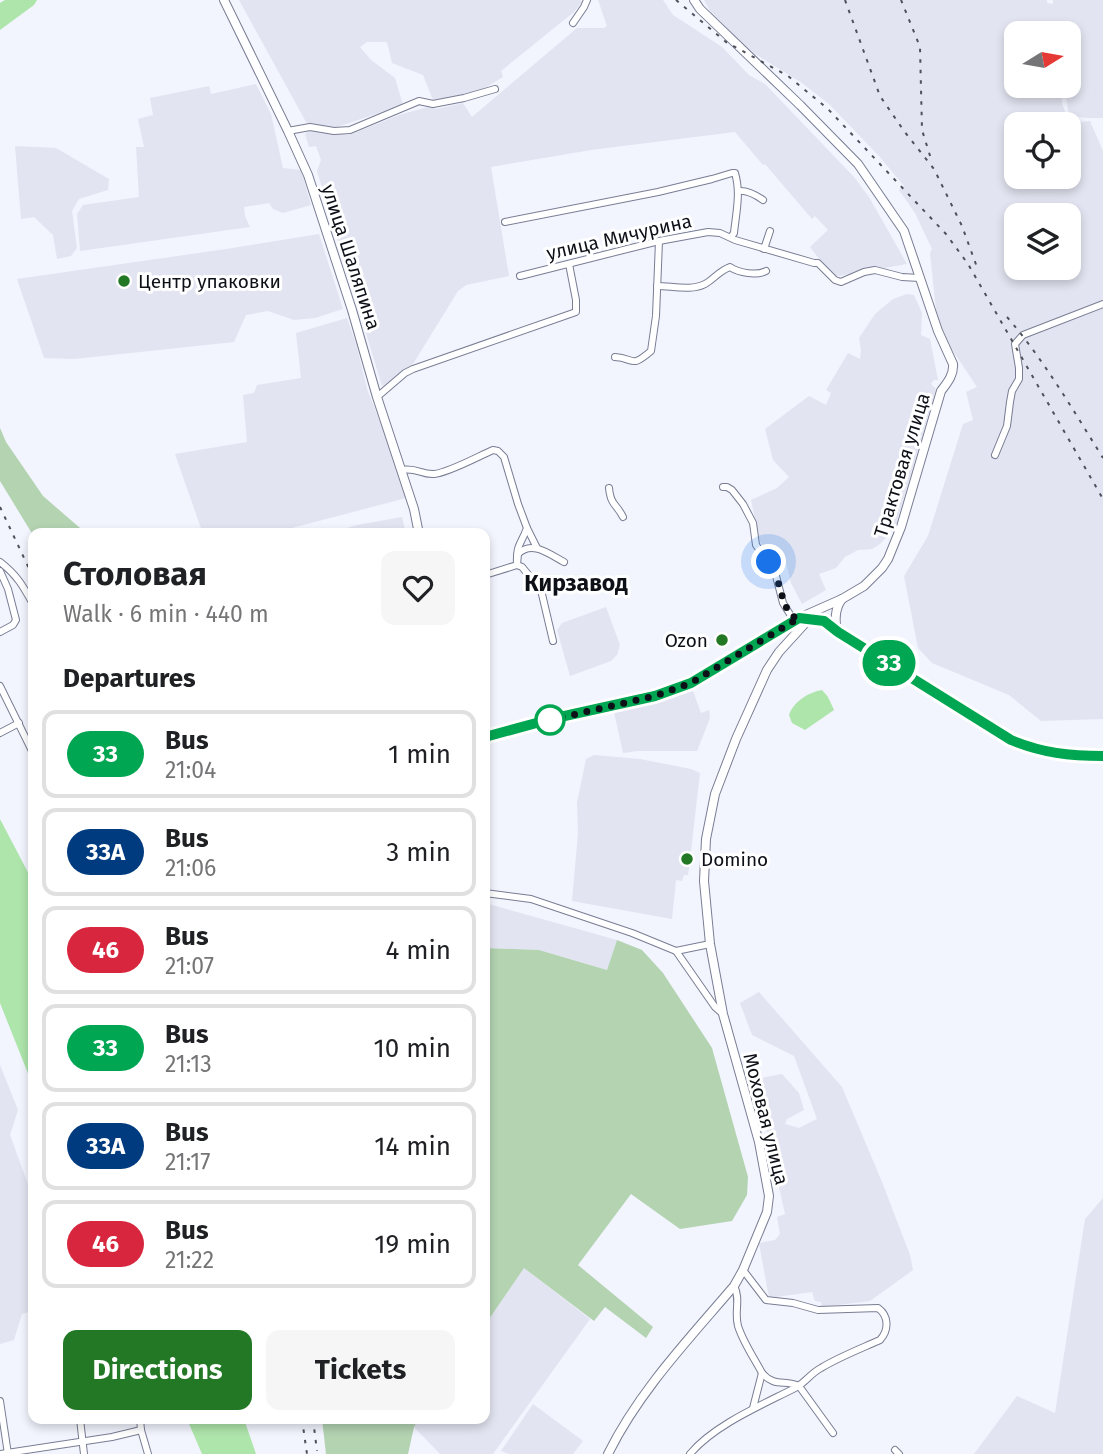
<!DOCTYPE html>
<html lang="en">
<head>
<meta charset="utf-8">
<style>
  body { margin:0; font-family:"Fira Sans",sans-serif; background:#f6f6f6; color:#202124; height:100vh; display:flex; flex-direction:column; font-size:26px; white-space:nowrap }
  * { box-sizing:border-box; margin:0 }
  p { font-size:23px; color:#757577 }
  .icon { flex:none; width:38px; height:38px; fill:none; stroke:currentColor; stroke-width:2; stroke-linecap:round; stroke-linejoin:round }
  .map { position:relative; flex:1; overflow:hidden }
  .drawer { position:absolute; left:28px; top:528px; width:462px; height:896px; display:flex; flex-direction:column; background:#fff; border-radius:14px; box-shadow:0 4px 10px #0003 }
  .drawer>* { flex:none }
  .badge { padding:0 14px; border-radius:23px; font-size:24px; line-height:46px }
  .needle { width:46px; rotate:79deg }
  .tools { position:absolute; left:1004px; top:21px; display:grid; gap:14px }
  .tools a { display:grid; place-items:center; width:77px; height:77px; border-radius:14px; background:#fff; box-shadow:0 4px 10px #0003; font-size:35px }
  .you { position:absolute; width:35px; height:35px; margin:-18px; border:5px solid #fff; border-radius:50%; background:#1a73e8; box-shadow:0 0 0 10px #1a73e833 }
  .map>.badge { position:absolute; translate:-50% -50%; box-shadow:0 0 0 4px #fff }
  h2 { padding:0 35px; font-size:26px; line-height:63px }
  .round { display:grid; place-items:center; flex:none; width:74px; height:74px; border-radius:14px; background:#f6f6f6 }
  .headline { display:flex; align-items:center; justify-content:space-between; height:119px; padding:0 35px }
  h1 { font-size:33px; font-weight:700; line-height:52px }
  .action { display:flex; gap:14px; margin-top:auto; padding:14px 35px }
  .action a { flex:1; height:80px; border-radius:14px; background:#227825; color:#fff; font-size:28px; font-weight:700; line-height:80px; text-align:center }
  .action a+a { background:#f6f6f6; color:#202124 }
  ul { padding:0; list-style:none }
  li { display:flex; align-items:center; gap:21px; height:88px; margin:0 14px 10px; padding:0 21px; border:4px solid #e0e0e0; border-radius:14px }
  li div { flex:1 }
  li b { display:block; font-size:26px }
  li em { font-style:normal }
  li .badge { min-width:77px; font-weight:700; text-align:center }
  .map>svg:first-child { display:block }
</style>
</head>
<body>
<div class="map">
<svg width="1103" height="1454" viewBox="0 0 1103 1454">
  <rect width="100%" height="100%" fill="#f2f4fe"/>
  <g fill="#e2e4f1" fill-rule="evenodd">
    <polygon points="239,0 580,0 582,2 574,12 501,71 503,77 483,89 454,97 433,100 423,75 392,63 387,42 367,42 360,47 371,60 395,78 403,105 334,128 328,126 316,127 306,122"/>
    <polygon points="598,0 663,0 673,15 722,47 749,75 765,84 854,177 869,197 907,264 833,277 810,247 828,230 815,216 812,219 765,164 763,165 735,132 591,150 491,167 509,276 466,285 458,291 413,364 390,384 382,386 317,171 321,160 316,146 309,147 305,134 311,129 349,135 399,115 428,107 437,109 463,103 472,117 577,28 604,28 607,26"/>
    <path d="M704 0H1047V3L1053 4V0H1103V118H1089L1069 116 1065 89H1062V104L1071 125 1078 122 1090 121 1103 151V719L1041 721 1009 695 932 663 918 648 904 576 928 536 963 424 973 420 966 392 977 387 951 348 941 330 936 310 930 253 932 249 915 213 899 190 904 186 879 156 829 104 802 83 747 49 710 11ZM1017 33H1069V86H1017ZM1017 124H1069V177H1017ZM1017 215H1069V268H1017Z"/>
    <polygon points="256,84 271,114 283,168 301,170 311,205 283,213 273,209 269,203 244,207 245,216 250,227 80,251 77,214 83,205 139,197 136,147 144,147 138,119 153,115 150,98 209,86 211,94"/>
    <polygon points="15,146 56,148 109,179 108,190 79,199 72,211 77,248 71,256 57,259 53,235 34,217 21,219"/>
    <polygon points="319,234 343,309 315,318 294,320 268,311 246,315 234,342 74,359 44,358 17,279 226,249"/>
    <polygon points="907,294 914,295 922,313 921,335 930,339 938,380 934,380 931,384 936,389 895,528 880,544 872,549 858,550 845,557 836,568 819,574 826,590 802,604 791,583 785,559 782,557 769,556 760,542 751,500 777,488 789,477 773,460 765,429 809,396 826,405 831,393 826,390 848,353 860,359 861,350 859,338 875,314 893,299"/>
    <polygon points="347,318 357,347 367,389 410,497 269,534 203,534 175,454 247,442 243,395 254,393 257,385 301,378 296,333"/>
    <polygon points="402,517 405,530 402,534 327,534 357,525"/>
    <polygon points="606,607 620,645 617,655 611,661 570,676 557,630 562,623"/>
    <polygon points="693,691 701,713 709,710 710,718 697,751 637,751 623,753 614,712"/>
    <polygon points="594,755 640,759 691,769 700,773 689,868 688,875 684,875 682,881 676,880 672,919 572,901 578,833 577,803 586,759"/>
    <polygon points="485,903 617,940 607,970 539,950 485,948"/>
    <polygon points="759,992 842,1087 882,1182 910,1255 913,1270 870,1301 822,1307 821,1302 815,1301 812,1292 769,1298 759,1243 775,1240 780,1234 777,1217 785,1214 755,1079 782,1074 799,1093 804,1110 787,1119 785,1124 799,1128 817,1119 794,1056 752,1035 740,1003"/>
    <polygon points="0,1065 18,1110 10,1135 33,1198 33,1311 22,1314 14,1340 0,1344"/>
    <polygon points="1103,1198 1103,1454 974,1454 1017,1396 1055,1413 1085,1219"/>
    <polygon points="524,1268 590,1319 493,1454 440,1454 414,1427 419,1419 485,1419 485,1325"/>
    <polygon points="533,1404 583,1441 573,1454 509,1454 501,1451"/>
  </g>
  <g fill="#b3d3b1">
    <polygon points="0,428 6,442 43,496 87,534 33,535 0,481"/>
    <polygon points="617,940 642,950 663,973 712,1048 748,1177 747,1195 732,1221 680,1229 631,1194 578,1265 653,1327 646,1338 605,1307 594,1321 524,1268 485,1325 485,948 539,950 607,970"/>
    <polygon points="322,1419 419,1419 414,1427 408,1454 326,1454"/>
  </g>
  <g fill="#aee5ab">
    <polygon points="5,0 37,0 34,5 0,30 0,3"/>
    <path d="M822 690 828 697 834 710 805 730 792 723 789 715C793 702 809 692 822 690Z"/>
    <polygon points="0,819 33,882 33,1086 0,1003"/>
    <polygon points="187,1419 244,1419 256,1454 202,1454"/>
  </g>
  <g fill="none" stroke-linecap="round" stroke-linejoin="round">
    <defs>
      <g id="street">
        <polyline points="573,23 584,7 587,0"/>
        <polyline points="288,131 310,127 334,131 350,130 419,101 433,104 464,98 495,89"/>
        <path d="M738 191C747 190 756 195 763 200"/>
        <path d="M505 222 658 192 712 179 732 173H735C741 193 736 213 734 233L731 237"/>
        <polyline points="764,249 770,231"/>
        <polyline points="520,276 659,241 708,232 720,233 735,240 814,263 818,263 835,280 841,282 864,272 875,270 902,277 920,278"/>
        <path d="M657 286C672 286 692 291 705 284 714 279 719 271 730 267 739 273 757 276 766 271"/>
        <path d="M615 357C635 358 630 369 651 351L656 316 659 241"/>
        <polyline points="377,397 405,373 413,369 576,312 576,300 569,264"/>
        <polyline points="995,455 1007,426 1010,402 1012,391 1019,379 1019,368 1015,344 1023,335 1103,304"/>
        <path d="M401 470C417 467 421 475 434 474 448 473 479 456 493 450L498 451 504 457 518 504 527 528C521 545 516 543 517 565L522 567 541 590 553 641"/>
        <polyline points="723,487 727,487 732,490 743,504 753,523 756,545 775,572 783,603 791,616 799,618"/>
        <path d="M609 488C611 506 616 503 623 517"/>
        <polyline points="527,528 537,548"/>
        <path d="M0 562C17 575 23 586 33 604"/>
        <polyline points="0,571 8,589 16,620 13,625 0,632"/>
        <path d="M485 575 517 565 518 554C532 540 549 554 564 562"/>
        <polyline points="0,686 33,753"/>
        <polyline points="0,733 19,723"/>
        <polyline points="485,893 531,899 632,933 676,951 715,1007 723,1014"/>
        <polyline points="676,951 710,944"/>
        <path d="M734 1286C741 1299 734 1312 738 1326 743 1342 754 1358 762 1373 775 1388 785 1379 799 1386L833 1433"/>
        <polyline points="0,1401 8,1454"/>
        <polyline points="753,1408 762,1373"/>
        <polyline points="80,1419 84,1454"/>
        <polyline points="140,1419 141,1430 148,1454"/>
        <polyline points="895,1450 899,1454"/>
        <polyline points="0,1454 112,1437 141,1430"/>
        <path d="M690 1454C714 1425 762 1405 795 1388 805 1383 811 1373 821 1368 839 1357 860 1349 880 1340 889 1330 889 1316 878 1308L818 1310 793 1303 766 1300 743 1270"/>
      </g>
      <g id="secondary">
        <polyline points="224,0 288,131 308,175 352,310 377,397 414,509 419,534"/>
        <path d="M806 619 824 621 838 632 1011 740C1042 752 1070 756 1103 756"/>
        <path d="M838 632C834 622 835 608 842 599"/>
        <path d="M485 737 551 719 655 696 691 683 799 618 842 599 864 586 882 568 888 559 901 527 941 391C947 383 954 375 953 364L938 331 904 231 858 164 800 105 700 9 694 0"/>
        <path d="M608 1454C639 1391 689 1339 734 1286L743 1270 767 1212 769 1196 759 1142 723 1014 710 944 704 881 706 839 715 794 736 739 767 670 779 652 809 619"/>
      </g>
    </defs>
    <use href="#street" stroke="#787d93" stroke-width="8"/>
    <use href="#secondary" stroke="#787d93" stroke-width="10"/>
    <use href="#street" stroke="#fff" stroke-width="6"/>
    <use href="#secondary" stroke="#fff" stroke-width="8"/>
    <g stroke="#4f515a" stroke-width="2" stroke-dasharray="3.5 7" stroke-linecap="butt">
      <polyline points="676,0 726,42 788,76 828,109 946,234 968,264 1103,499"/>
      <polyline points="845,0 880,96 904,131 934,169 962,226 978,270"/>
      <polyline points="901,0 920,47 922,130 931,159"/>
      <path d="M1007 317C1044 360 1073 410 1103 458"/>
      <polyline points="0,507 33,577"/>
      <polyline points="302,1419 307,1454"/>
      <polyline points="313,1419 317,1451"/>
    </g>
  </g>
  <g fill="none" stroke-linecap="round" stroke-linejoin="round">
    <defs>
      <path id="line" d="M485 737 551 719 655 696 691 683 799 618 824 621 838 632 1011 740C1042 753 1070 756 1103 756"/>
    </defs>
    <use href="#line" stroke="#fff" stroke-width="16"/>
    <use href="#line" stroke="#00a651" stroke-width="10"/>
    <path stroke="#0e1018" stroke-width="7" stroke-dasharray="0 12.6" d="M550 720 655 696 691 683 799 618 791 616C779 597 781 580 769 562"/>
  </g>
  <g fill="#227825" stroke="#fff" stroke-width="2.5">
    <circle cx="124" cy="281" r="7"/>
    <circle cx="722" cy="640" r="7"/>
    <circle cx="687" cy="859" r="7"/>
  </g>
  <circle fill="#fff" stroke="#00a651" stroke-width="3.5" cx="550" cy="720" r="14"/>
  <g text-anchor="middle" dominant-baseline="central" stroke-width="6" stroke-linejoin="round" paint-order="stroke">
    <g font-size="19" fill="#0e1018" stroke="#fff">
      <text transform="translate(619 237) rotate(-13)">улица Мичурина</text>
      <text transform="translate(351 257) rotate(72)">улица Шаляпина</text>
      <text transform="translate(902 465) rotate(-73)">Трактовая улица</text>
      <text transform="translate(766 1119) rotate(76)">Моховая улица</text>
    </g>
    <g font-size="19" fill="#0e1018" stroke="#fff" text-anchor="start">
      <text x="138" y="281">Центр упаковки</text>
      <text x="708" y="640" text-anchor="end">Ozon</text>
      <text x="701" y="859">Domino</text>
    </g>
    <g font-size="23" font-weight="bold" fill="#0e1018" stroke="#fff">
      <text x="576" y="583">Кирзавод</text>
    </g>
  </g>
</svg>
<div class="tools">
<a><svg class="needle" viewBox="-14 -14 28 28"><path d="M0-13l5 13h-10z" fill="#e53935"/><path d="M0 13l5-13h-10z" fill="#757577"/></svg></a>
<a><svg class="icon" aria-label="locate" viewBox="0 0 24 24"><circle cx="12" cy="12" r="6"/><path d="M12 2v4M12 18v4M2 12h4M18 12h4"/></svg></a>
<a><svg class="icon" aria-label="layers" viewBox="0 0 24 24"><path d="M12 4l9 5-9 5-9-5zM3 14l9 5 9-5"/></svg></a>
</div>
<div class="you" style="left:769px;top:562px"></div>
<b class="badge" style="left:889px;top:663px;background:#00a651;color:#fff">33</b>
<section class="drawer">
<div class="headline"><div><h1>Столовая</h1><p>Walk · 6 min · 440 m</p></div><a class="round"><svg class="icon" aria-label="heart" viewBox="0 0 24 24"><path d="M12 20l-8-8c-3-5 5-10 8-4 3-6 11-1 8 4z"/></svg></a></div>
<h2>Departures</h2>
<ul>
<li><span class="badge" style="background:#00a651;color:#fff">33</span><div><b>Bus</b><p>21:04</p></div><em>1 min</em></li>
<li><span class="badge" style="background:#003b80;color:#fff">33А</span><div><b>Bus</b><p>21:06</p></div><em>3 min</em></li>
<li><span class="badge" style="background:#d7263d;color:#fff">46</span><div><b>Bus</b><p>21:07</p></div><em>4 min</em></li>
<li><span class="badge" style="background:#00a651;color:#fff">33</span><div><b>Bus</b><p>21:13</p></div><em>10 min</em></li>
<li><span class="badge" style="background:#003b80;color:#fff">33А</span><div><b>Bus</b><p>21:17</p></div><em>14 min</em></li>
<li><span class="badge" style="background:#d7263d;color:#fff">46</span><div><b>Bus</b><p>21:22</p></div><em>19 min</em></li>
</ul>
<div class="action"><a>Directions</a><a>Tickets</a></div>
</section>
</div>
</body>
</html>
